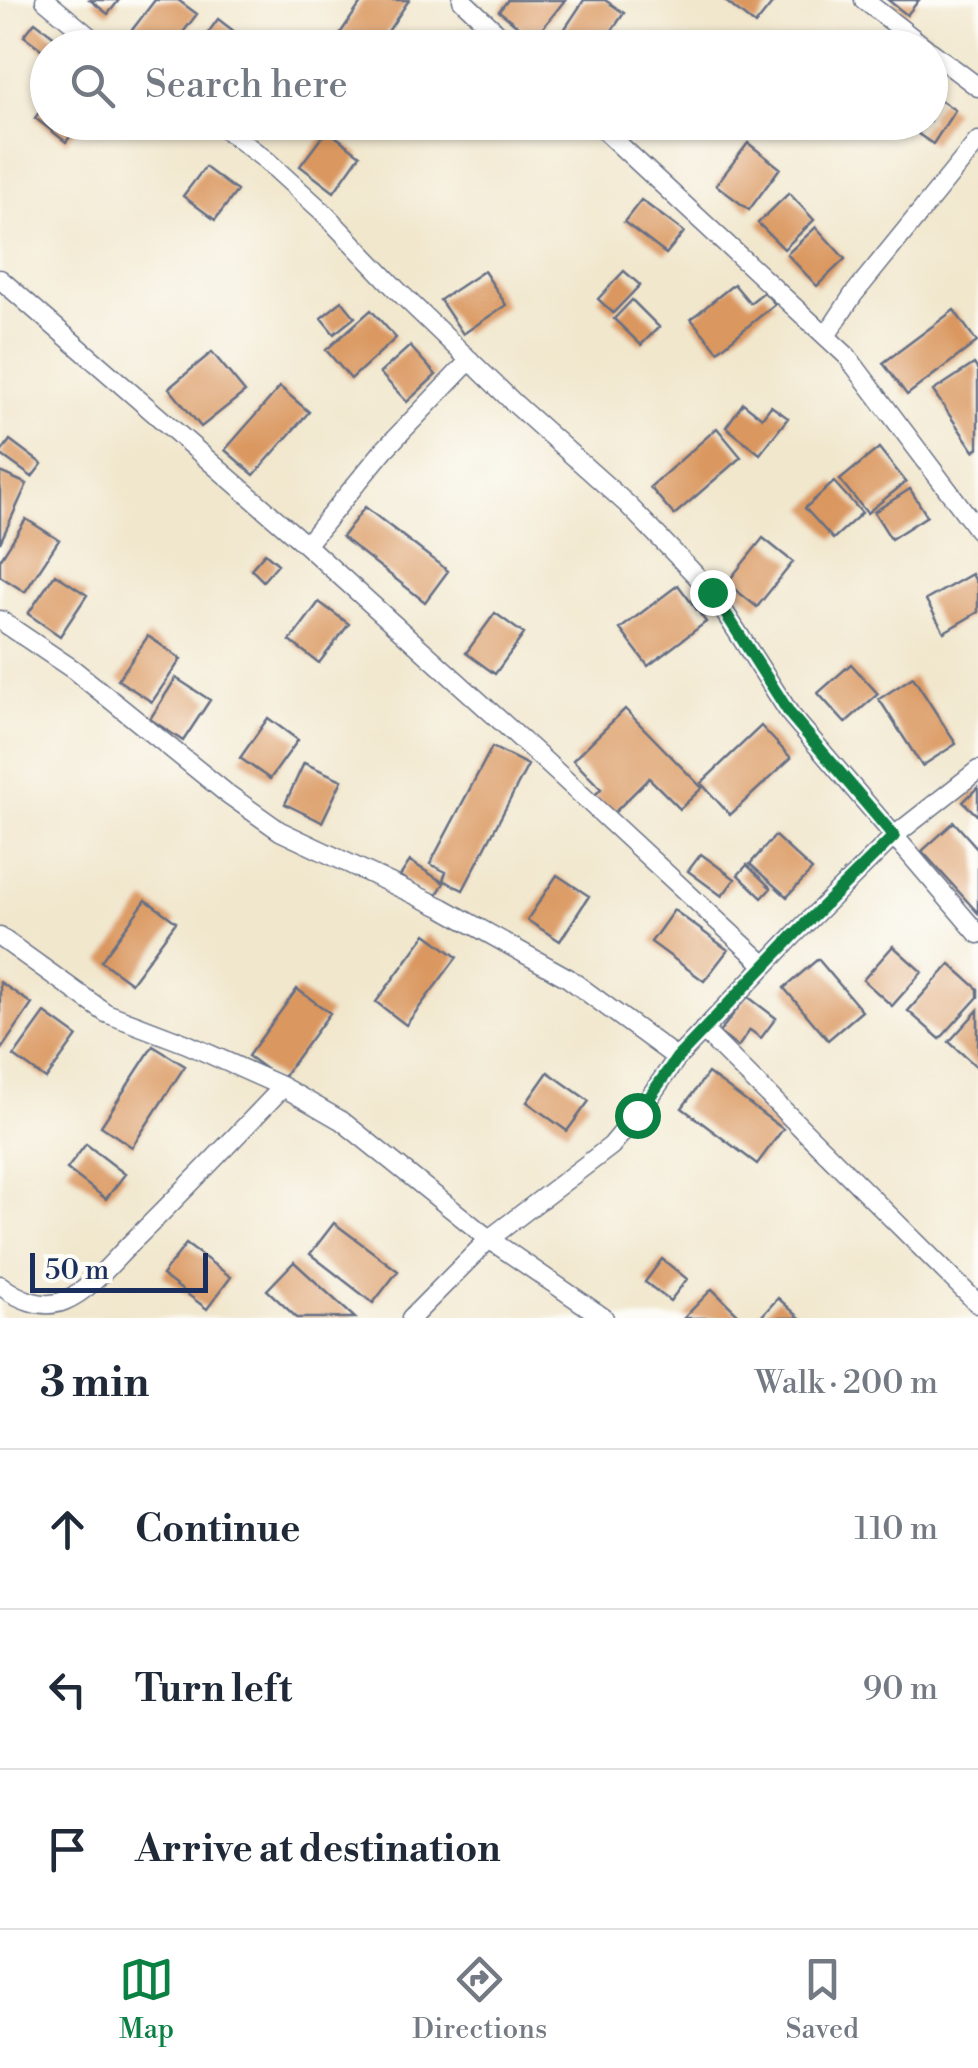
<!DOCTYPE html>
<html lang="en">
<head>
<meta charset="utf-8">
<style>
	:root { --surface:#fff; --page:#f6f6f7; --text:#1f2937; --muted:#747a83; --line:#e0e1e3; --accent:#0b8043 }
	body { margin:0; font-family:"Libre Bodoni",serif; background:var(--page); color:var(--text) }
	.scale { position:absolute; left:30px; bottom:25px; width:178px; box-sizing:border-box; padding-left:10px; border:5px solid #1b2f5e; border-top:0; font-size:28px; line-height:35px; white-space:nowrap; color:#1b2f5e; -webkit-text-stroke:8px #fdfcf7; paint-order:stroke }
	.stop { position:absolute; width:30px; height:30px; margin:-22px; border:8px solid #0b8043; border-radius:50%; background:#fff }
	.stop.end { background:#0b8043; border-color:#fff; box-shadow:0 2px 10px #0008 }
	.list { margin:0; padding:0; list-style:none }
	h2 { display:flex; justify-content:space-between; align-items:center; height:130px; margin:0; padding:0 40px; font-size:42px }
	h2 small { font-size:32px; font-weight:400; color:var(--muted) }
	.list li { display:grid; grid-template-columns:65px 1fr auto; gap:30px; align-items:center; box-sizing:border-box; height:160px; padding:0 40px; border-top:2px solid var(--line) }
	.list b { display:block; font-size:38px; white-space:nowrap }
	.list em { font-size:32px; font-style:normal; color:var(--muted) }
	.icon { flex:none; width:55px; height:55px; fill:none; stroke:currentColor; stroke-width:2; stroke-linecap:round; stroke-linejoin:round }
	.map { position:relative; flex:none; width:978px; height:1318px; overflow:hidden }
	.search { position:absolute; background:var(--surface); box-shadow:0 2px 8px #0004; left:30px; right:30px; top:30px; height:110px; display:flex; align-items:center; gap:25px; box-sizing:border-box; padding:0 35px; border-radius:55px; color:var(--muted); font-size:38px }
	.sheet { height:610px; background:var(--surface) }
	nav { display:flex; justify-content:space-around; align-items:center; box-sizing:border-box; height:140px; border-top:2px solid var(--line); background:var(--surface); font-size:28px; color:var(--muted) }
	nav a { display:grid; justify-items:center; gap:5px }
	nav .on { color:var(--accent) }
	.map>svg:first-child { display:block }
</style>
</head>
<body>
<div class="map">
<svg width="978" height="1318" viewBox="0 0 978 1318">
	<rect width="100%" height="100%" fill="#fdfcf7"/>
	<filter id="ink" filterUnits="userSpaceOnUse"><feTurbulence type="fractalNoise" baseFrequency=".01" numOctaves="2"/><feDisplacementMap in="SourceGraphic" scale="20" xChannelSelector="R" yChannelSelector="G"/><feConvolveMatrix kernelMatrix="1 2 1 2 8 2 1 2 1" color-interpolation-filters="sRGB"/></filter>
	<filter id="wash" filterUnits="userSpaceOnUse"><feTurbulence type="fractalNoise" baseFrequency=".0048" numOctaves="4" result="noise"/><feDisplacementMap in="SourceGraphic" scale="40" xChannelSelector="R" yChannelSelector="G"/><feGaussianBlur stdDeviation="2.25" result="paint"/><feColorMatrix in="noise" values="0 0 0 0 0 0 0 0 0 0 0 0 0 0 0 0 0 1.4 0 .05"/><feComposite in="paint" operator="in"/></filter>
	<g filter="url(#wash)">
		<rect width="100%" height="100%" fill="#f1e7cd"/>
		<g id="blocks">
			<!-- building -->
			<path fill="#da975e" d="M90,0H119L108,14Z
				M155,0H178L197,14L171,48H155L132,30Z
				M363,0H409L377,48H350L337,38Z
				M508,0H565L534,39L499,11Z
				M584,0H605L624,13L600,48H552Z
				M724,0H775L755,25Z
				M888,0H919L907,15Z
				M218,19L248,42L244,48H197Z
				M35,22L56,38L45,52L24,36Z
				M48,100V122H81L66,142L35,118Z
				M940,100L955,110L933,144L918,134L926,122H930V115Z
				M643,122H678L666,139Z
				M327,130L360,155L334,192L300,166Z
				M748,143L780,168L749,210L716,185Z
				M205,167L237,191L215,220L183,196Z
				M789,193L814,220L784,249L758,223Z
				M641,200L684,232L666,254L624,222Z
				M816,227L845,259L817,286L787,254Z
				M484,271L506,305L463,334L440,300Z
				M624,271L640,285L613,313L598,299Z
				M734,284L750,303L764,292L775,304L718,351L691,319Z
				M632,300L659,327L641,345L614,319Z
				M342,301L355,317L334,334L321,318Z
				M371,310L396,338L351,379L326,350Z
				M954,310L977,342L907,395L883,363Z
				M410,346L436,375L407,402L380,373Z
				M212,352L245,392L201,427L169,388Z
				M974,364L978,370V448L974,451L933,391Z
				M280,387L309,412L254,475L225,450Z
				M743,403L762,418L771,406L788,418L760,454L726,427Z
				M717,428L741,457L674,515L650,487Z
				M10,440L42,464L32,477L0,454Z
				M879,448L906,482L867,513L840,480Z
				M0,472L27,484L0,543Z
				M834,482L862,513L833,539L805,508Z
				M910,489L927,516L891,539L874,512Z
				M365,507L448,571L425,602L342,537Z
				M26,519L59,540L25,592L0,576V560Z
				M763,538L793,562L757,607L727,583Z
				M265,553L278,564L263,581L251,569Z
				M55,574L87,595L60,636L28,614Z
				M972,574L978,585V612L944,632L926,600Z
				M678,585L706,622L648,666L620,629Z
				M319,602L349,624L319,663L290,641Z
				M495,613L524,634L495,674L466,653Z
				M148,636L181,659L152,702L118,680Z
				M851,664L878,694L845,723L818,693Z
				M913,677L956,744L922,766L879,699Z
				M176,678L210,700L183,741L150,719Z
				M625,709L702,788L680,809L649,778L612,815L594,796L601,789L573,760Z
				M268,718L298,740L270,779L240,758Z
				M761,726L791,758L730,815L701,783Z
				M492,747L528,765L463,890L443,880L446,872L430,864Z
				M304,763L342,780L322,822L285,804Z
				M978,787V816L963,802Z
				M954,822L978,849V913L922,851Z
				M775,836L812,870L787,897L750,864Z
				M701,854L735,879L722,896L688,871Z
				M410,861L444,883L435,898L400,876Z
				M747,865L771,888L762,898L738,875Z
				M557,875L589,896L560,941L527,920Z
				M146,900L176,922L131,983L101,961Z
				M674,910L728,950L704,981L651,942Z
				M426,934L457,957L406,1025L376,1002Z
				M893,946L922,972L892,1006L863,980Z
				M818,959L862,1011L828,1040L784,988Z
				M950,964L978,989V997L940,1039L908,1011Z
				M0,982L32,1004L0,1051Z
				M297,989L330,1013L281,1080L248,1056Z
				M747,996L776,1018L761,1038L750,1030L738,1047L719,1033Z
				M978,1010V1068L949,1042Z
				M45,1013L77,1036L46,1079L14,1056Z
				M153,1046L185,1066L132,1147L101,1126Z
				M548,1072L589,1101L567,1131L527,1102Z
				M708,1073L783,1129L757,1164L682,1108Z
				M86,1144L125,1174L106,1199L67,1169Z
				M334,1223L398,1271L373,1303L310,1254Z
				M186,1244L231,1277L207,1309L162,1275Z
				M662,1259L687,1279L670,1301L645,1282Z
				M294,1262L355,1318H297L267,1290Z
				M712,1289L742,1318H684Z
				M778,1298L800,1318H760Z"/>
		</g>
	</g>
	<g filter="url(#ink)">
		<use href="#blocks" fill-opacity="0" stroke="#666f85" stroke-width="2.5"/>
		<g fill="none" stroke-linecap="round" stroke-linejoin="round">
			<!-- street casing -->
			<g stroke="#666f85" stroke-width="21">
				<path id="street" d="M45,0L103,48
					M462,0L513,48
					M864,0L926,48
					M930,51L978,87
					M216,122L266,160L322,211L396,289L514,403L628,505L711,591L790,714L978,934
					M595,122L847,356L978,530
					M0,279L306,545L546,762L765,965
					M826,336L853,295L978,141
					M306,545L384,450L470,360
					M0,620L74,670L225,792L280,831L443,908L568,978L677,1058
					M0,937L106,1013L187,1044L283,1087L342,1121L489,1239L604,1318
					M703,1030L978,1304
					M0,1285C17,1298 42,1310 64,1301C91,1290 113,1261 133,1241C184,1191 233,1139 283,1087
					M411,1318L489,1239L611,1146L637,1115L677,1058L794,935L894,836L978,770"/>
			</g>
			<!-- street -->
			<use href="#street" stroke="#fff" stroke-width="18"/>
		</g>
	</g>
	<g fill="none" stroke-linecap="round" stroke-linejoin="round" filter="url(#ink)">
		<!-- route -->
		<path stroke="#0b8043" stroke-width="12" d="M637,1115L677,1058L794,935L894,836L790,714L712,592"/>
	</g>
</svg>
<div class="scale">50 m</div>
<div class="stop" style="left:637px;top:1115px"></div>
<div class="stop end" style="left:712px;top:592px"></div>
<div class="search"><svg class="icon" aria-label="search" viewBox="0 0 24 24"><circle cx="10" cy="10" r="6"/><path d="M15 15l6 6"/></svg>Search here</div>
</div>
<section class="sheet">
<h2>3 min<small>Walk · 200 m</small></h2>
<ul class="list">
<li><svg class="icon" aria-label="ahead" viewBox="0 0 24 24"><path d="M12 20V5M6 11l6-6 6 6"/></svg><div><b>Continue</b></div><em>110 m</em></li>
<li><svg class="icon" aria-label="left" viewBox="0 0 24 24"><path d="M17 20v-9H6M10 6l-5 5 5 5"/></svg><div><b>Turn left</b></div><em>90 m</em></li>
<li><svg class="icon" aria-label="arrive" viewBox="0 0 24 24"><path d="M6 21V4h12l-3 4 3 4H6"/></svg><div><b>Arrive at destination</b></div></li>
</ul>
</section>
<nav>
<a class="on"><svg class="icon" aria-label="map" viewBox="0 0 24 24"><path d="M3 6l6-2 6 2 6-2v14l-6 2-6-2-6 2zM9 4v14M15 6v14"/></svg>Map</a>
<a><svg class="icon" aria-label="directions" viewBox="0 0 24 24"><path d="M12 3l9 9-9 9-9-9zM9 14v-3h6M13 9l2 2-2 2"/></svg>Directions</a>
<a><svg class="icon" aria-label="saved" viewBox="0 0 24 24"><path d="M7 4h10v16l-5-4-5 4z"/></svg>Saved</a>
</nav>
</body>
</html>
